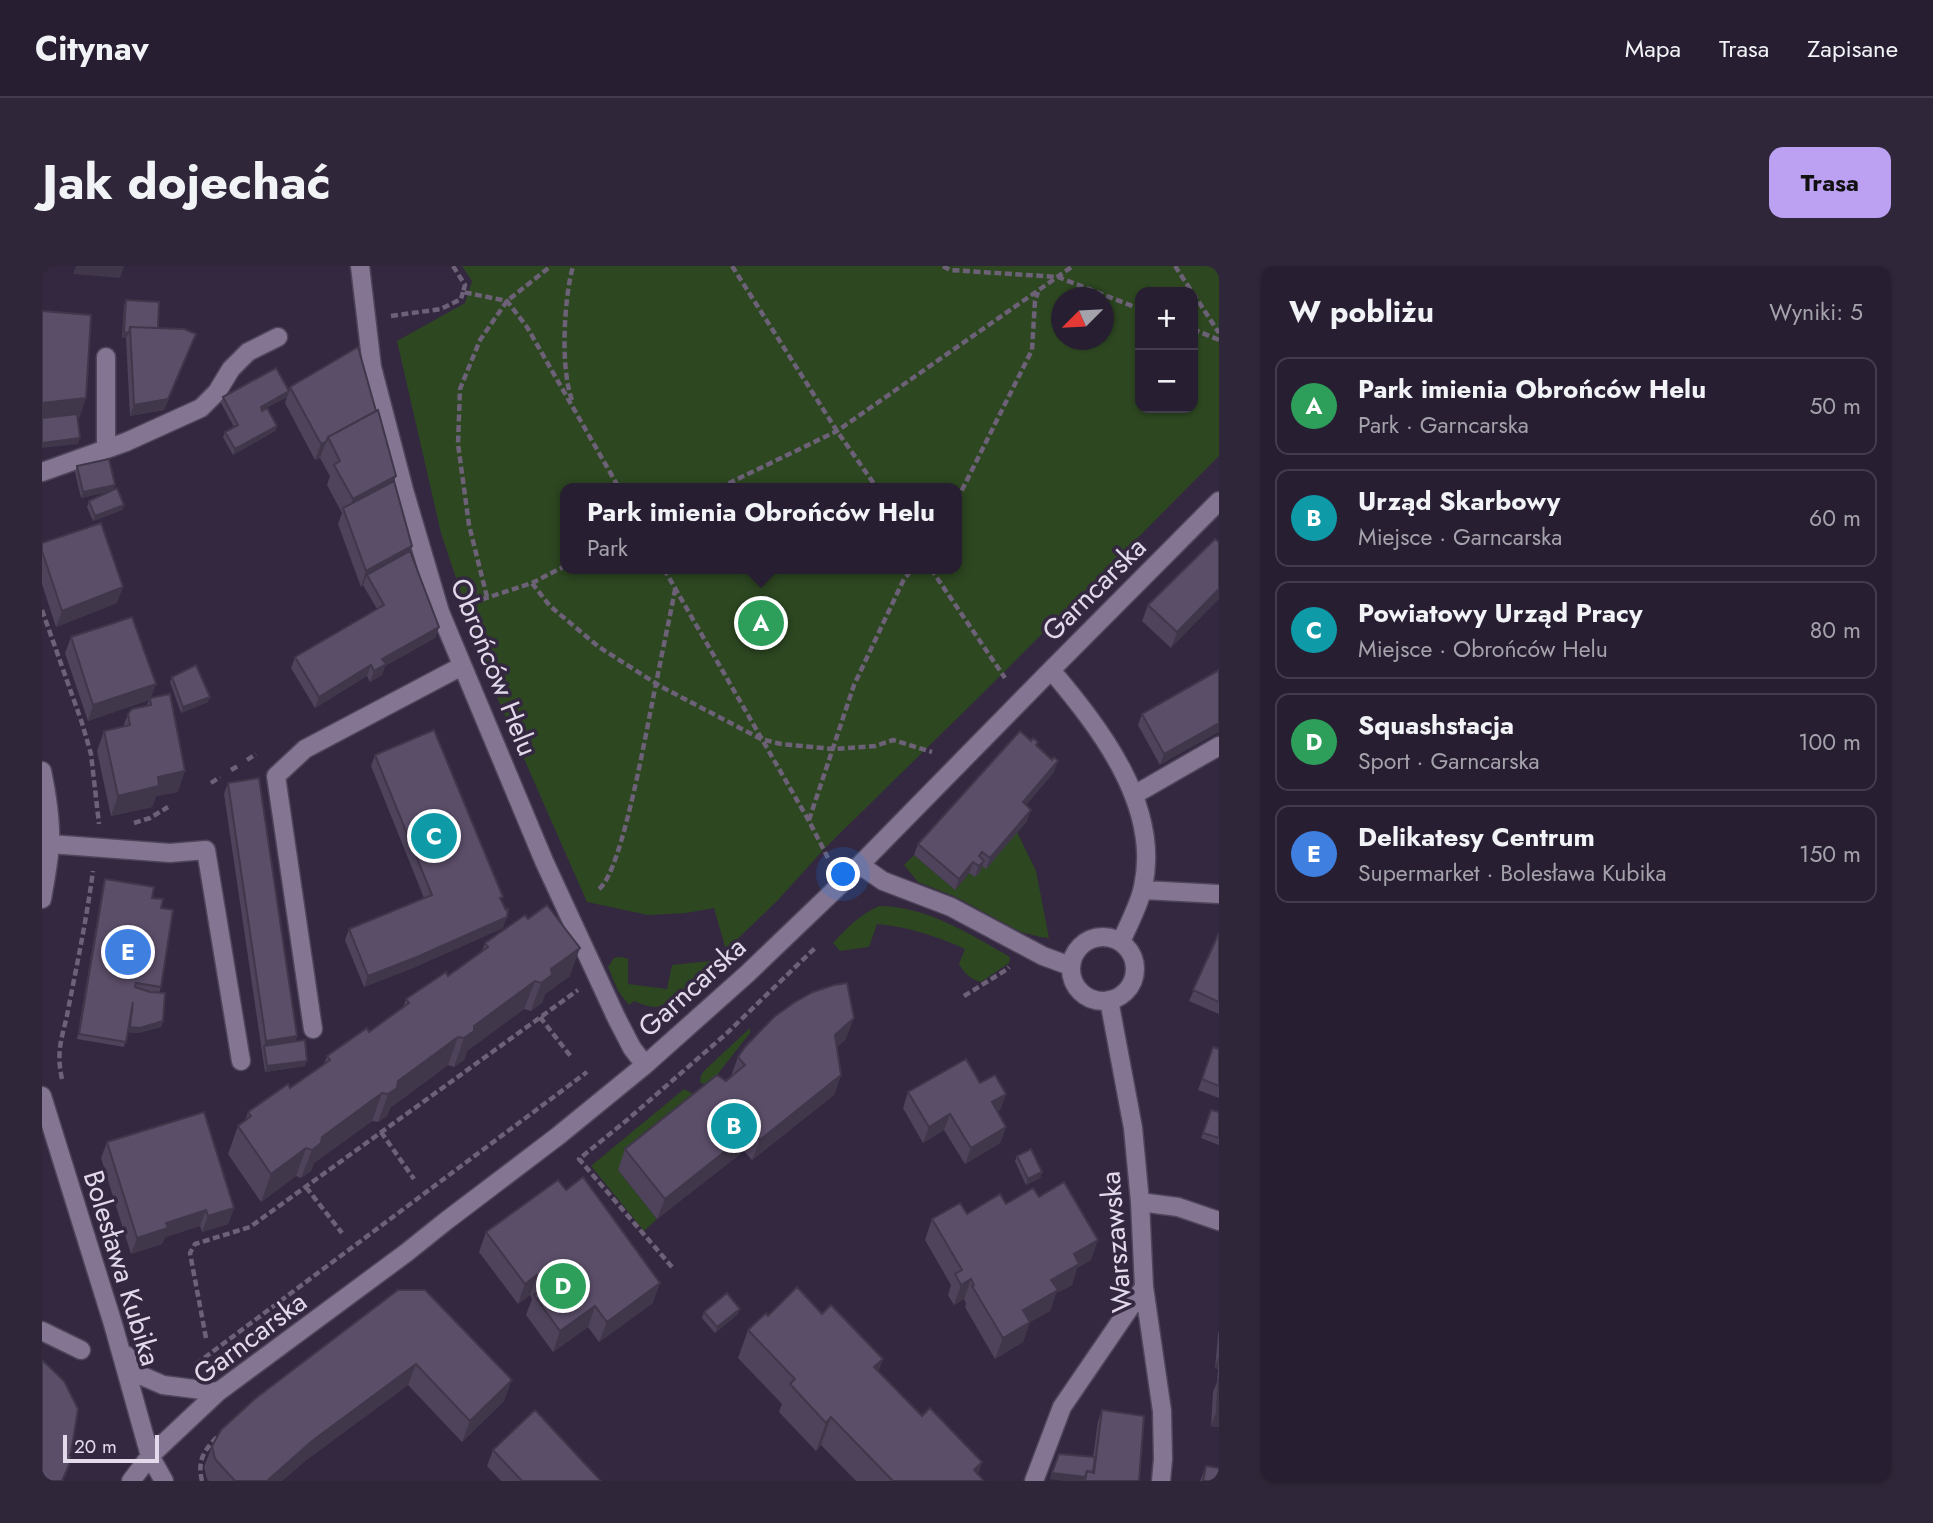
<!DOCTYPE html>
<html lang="pl">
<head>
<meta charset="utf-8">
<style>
	:root { --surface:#271e31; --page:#2f2739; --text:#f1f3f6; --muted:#a4a2ab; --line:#433c4d; --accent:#bca0f2 }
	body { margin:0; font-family:Jost,sans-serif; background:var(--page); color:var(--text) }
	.controls { position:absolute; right:21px; top:21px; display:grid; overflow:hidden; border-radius:14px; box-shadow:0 2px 5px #0004 }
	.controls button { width:63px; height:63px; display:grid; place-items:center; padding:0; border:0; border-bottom:2px solid var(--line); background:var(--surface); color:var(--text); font:35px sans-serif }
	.compass { position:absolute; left:1009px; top:21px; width:63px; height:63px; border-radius:50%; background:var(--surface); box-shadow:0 2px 5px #0004; rotate:246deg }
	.scale { position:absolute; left:21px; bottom:18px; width:96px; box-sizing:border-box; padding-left:7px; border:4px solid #e2daeb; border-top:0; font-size:19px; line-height:24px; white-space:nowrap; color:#e2daeb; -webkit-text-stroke:5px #342841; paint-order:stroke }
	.you { position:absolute; left:802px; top:609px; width:24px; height:24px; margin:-18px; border:5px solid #fff; border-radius:50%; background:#1a73e8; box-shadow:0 0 0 10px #1a73e833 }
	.badge { display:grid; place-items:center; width:46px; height:46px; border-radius:50%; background:var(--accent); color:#fff; font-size:23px; font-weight:700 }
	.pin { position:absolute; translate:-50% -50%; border:4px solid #fff; box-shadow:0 2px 7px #0006 }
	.popup { position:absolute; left:518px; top:217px; width:402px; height:91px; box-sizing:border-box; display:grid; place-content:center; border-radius:14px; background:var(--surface); filter:drop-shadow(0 2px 5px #0005); font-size:23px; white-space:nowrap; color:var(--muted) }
	.popup b { font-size:26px; color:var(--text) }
	.popup::after { content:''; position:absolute; left:50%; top:100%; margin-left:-14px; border:14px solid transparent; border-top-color:var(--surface) }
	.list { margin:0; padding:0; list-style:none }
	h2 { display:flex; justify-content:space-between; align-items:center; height:91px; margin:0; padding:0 28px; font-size:30px }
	h2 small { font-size:23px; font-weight:400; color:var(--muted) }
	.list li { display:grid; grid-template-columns:46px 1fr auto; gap:21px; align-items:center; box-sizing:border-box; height:98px; margin:0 14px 14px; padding:0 14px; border:2px solid var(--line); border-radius:14px }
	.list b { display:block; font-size:26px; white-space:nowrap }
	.list p { margin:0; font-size:23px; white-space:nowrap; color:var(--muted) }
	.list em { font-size:23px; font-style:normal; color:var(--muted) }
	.map { position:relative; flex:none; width:1177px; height:1215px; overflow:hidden; border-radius:14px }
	header { display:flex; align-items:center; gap:42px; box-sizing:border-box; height:98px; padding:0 35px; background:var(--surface); border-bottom:2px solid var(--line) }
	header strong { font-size:33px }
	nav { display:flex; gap:38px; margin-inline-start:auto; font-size:24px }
	.intro { display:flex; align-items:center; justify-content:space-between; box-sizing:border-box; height:168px; padding:0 42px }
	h1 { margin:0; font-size:49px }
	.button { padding:18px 32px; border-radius:14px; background:var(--accent); color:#111; font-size:24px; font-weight:700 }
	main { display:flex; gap:42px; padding:0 42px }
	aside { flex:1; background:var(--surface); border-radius:14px; box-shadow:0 2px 5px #0004 }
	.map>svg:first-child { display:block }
</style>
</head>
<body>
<header>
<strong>Citynav</strong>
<nav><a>Mapa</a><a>Trasa</a><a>Zapisane</a></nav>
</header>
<div class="intro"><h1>Jak dojechać</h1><a class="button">Trasa</a></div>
<main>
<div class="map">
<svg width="1177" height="1215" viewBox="0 0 1177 1215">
	<rect width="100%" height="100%" fill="#342841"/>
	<!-- green -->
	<path fill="#2d4721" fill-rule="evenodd" d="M420,0H1177V190L948,420L783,582L736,634L684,684L672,642L644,647L606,649L545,636L450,420L399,267L355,75L423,37L430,15ZM1151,26V142H1098V26ZM1020,32H1062V74H1020ZM915,222V303H523V222Z
		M975,566L994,605L1007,672L998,671L979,666L914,631L876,616L862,599L872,589L913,624L936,597L943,602Z
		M837,640C884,640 928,668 968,691L967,697L939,716C928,713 923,708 917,698L923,683C894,670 867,661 835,658L827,681L798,685L791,677C806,661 816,650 837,640Z
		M580,691L586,693V718L625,723L630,699L668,695L669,699C656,710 630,739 614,741C607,741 599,738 592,735L587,739L576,725L566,701L572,692Z
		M708,762V767L678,805L670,819L658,817L659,809L664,803Z
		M642,823L662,834L576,904L615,953L602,965L549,900Z"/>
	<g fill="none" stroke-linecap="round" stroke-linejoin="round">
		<!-- minor casing -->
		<g stroke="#4f455a" stroke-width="21">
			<path id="minor" d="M318,0L330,101L362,224L398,346L502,595L574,751L590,782L603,799
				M64,183V91
				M0,206L84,176L159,142L175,126L189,103L206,86L236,71
				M1009,404C1058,462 1119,540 1101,621C1097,640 1086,659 1079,676
				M0,505C5,529 9,552 8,577C7,596 3,615 0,633
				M1092,529L1177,480
				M8,578L128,587L164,584L199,795
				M818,599L841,615L909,641L1001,690L1028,700
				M1101,624L1177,628
				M1029 703a32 32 0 1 1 64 0a32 32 0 1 1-64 0Z
				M1067,734L1091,862L1098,936L1102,1021L1120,1145L1121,1193L1119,1215
				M271,763L234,510L263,483L420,400
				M0,830L71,1058L108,1190L122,1215
				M1098,936L1136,941L1177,955
				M0,1065L39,1084
				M84,1089L98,1109L121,1119L176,1126
				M89,1215L108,1190L176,1126L364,987L404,955L516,870L603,799L705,708L801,616L1009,404L1177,235
				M992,1215L1020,1141L1102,1021"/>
		</g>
		<!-- path -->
		<path stroke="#6c6177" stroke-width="4.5" stroke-dasharray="7 3.5" stroke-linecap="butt" d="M411,0L423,19L421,26L465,35L485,61L577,222
			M690,0L795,165L835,222
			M901,0L908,4L1016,11L1098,43
			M1133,0L1150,26
			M1151,27L1177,67
			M349,50L399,43L419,33L421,26
			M1151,63L1177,74
			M530,134C518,102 522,33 531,0
			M677,222L795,165L1031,0
			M915,234L990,84L993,35L996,26
			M622,303L767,555L786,592
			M889,303L963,412
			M490,317L508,340L557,381L618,420L719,473L739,478L791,483L833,480L851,474L890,486
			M445,331L427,259L416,178L418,123L438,74L465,35L509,0
			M420,340L490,317L523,300
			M0,344L40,457L49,488L57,558
			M205,494L214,488
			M189,504L196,500
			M169,517L178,511
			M767,554L812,419L861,315L870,303
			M92,557L108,552L126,541
			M557,623C581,605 606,454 614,418C620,387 627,355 633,324
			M922,730L964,704L967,701
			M498,751L530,792
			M20,813C13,781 22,769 27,739C36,694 45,650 51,605
			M339,866L372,913
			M264,921L300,967
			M630,1001L537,893L585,854L684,768L774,681
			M164,1072L148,987L153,978L208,961L536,724
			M154,1098L545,806
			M160,1215C155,1194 162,1184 177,1169"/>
		<!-- minor -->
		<use href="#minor" stroke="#847693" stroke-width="18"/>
	</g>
	<!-- wall -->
	<path fill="#4e435a" d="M84,34L116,62L154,68L122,144L88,150L84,72H80L82,40Z
		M248,121L334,145L354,210L352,215L368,285L397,361L393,372L343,400L340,409L328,416L325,410L273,442L249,402L253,391L335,343L321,319L319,321L296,258L300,247L285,219L288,210L278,192L273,194L243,137Z
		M181,131H245L220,144L235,160L233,165L191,189L181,171L183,166L192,161L179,137Z
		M35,200L72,223L82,239L80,244L51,255L45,241L47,235L68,225L39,232L33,206Z
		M1177,276L1129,382L1100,355L1106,339Z
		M0,277L75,337L14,361L0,318Z
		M29,371L109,432L136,526L114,530L110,541L69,550L55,485L62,465L81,461L86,448L105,439L107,434L46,455L23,387Z
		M1177,404L1118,499L1096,459L1100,448Z
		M130,411L166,436L139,447L128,416Z
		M989,475L996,476L995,479L1012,506L984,539L985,555L944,603L940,600L938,606L933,611L927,607L913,624L872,589L876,578Z
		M333,489L459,635L461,662L371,702L322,721L303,674L307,663L382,632L329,500Z
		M186,517L255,770L253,776L263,800L223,806L182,528Z
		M63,613L110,632L119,642V721L117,727L121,755L119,761L96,767L86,766L87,755L82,781L35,773L61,619Z
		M1177,667V748L1147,735Z
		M443,677L528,710L503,728L500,737L489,745L482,743L425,785L422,794L412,801L406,799L348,842L345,850L336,856L330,855L272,897L269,905L259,912L254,910L219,936L186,888L196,860L203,855L206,846L248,822L282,798L285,790L327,766L361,742L364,733L406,710L440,685Z
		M804,773L795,781L799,809L792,829L710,894L702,885L615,953L576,904L583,883L689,810L696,791Z
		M1171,781L1177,783V832L1156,824Z
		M938,817L964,828L958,844L955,846L964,861L958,877L923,898L902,864L881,877L861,842L866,826Z
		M1169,844L1177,846V879L1159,872Z
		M65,876L192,942L186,958L160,966L158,960L123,971L120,978L89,988L59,892Z
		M975,890L1000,906L998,912L984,919L973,895Z
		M997,931L1049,994L1035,1002L1030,1019L1014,1027L1008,1045L988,1056L981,1076L953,1093L923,1041L924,1038L922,1033L912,1039L906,1029L909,1019L883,974L890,953L925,948Z
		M444,966L611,1037L557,1076L546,1061L511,1086L484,1049L490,1033L488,1029L476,1038L437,986Z
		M383,1024L462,1135L420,1176L366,1119L263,1195L240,1215H167L165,1213L162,1201L170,1180Z
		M662,1046L696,1048L673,1067L660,1052Z
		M726,1050L836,1106L880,1150L940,1196L936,1208L942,1215H814L779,1179L774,1185L737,1146L740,1138L696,1092L706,1064Z
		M1177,1065V1161L1169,1160L1171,1126L1175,1116L1176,1103L1173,1102L1176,1068Z
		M1060,1144L1097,1215H1026L1008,1213L1017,1188L1051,1191L1056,1155Z
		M451,1184L559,1215H459L445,1200Z
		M1164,1200L1177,1215H1158Z"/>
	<!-- shaded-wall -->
	<path fill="#40374a" d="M34,0H82L78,12L31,8Z
		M82,66L87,67L84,72H80Z
		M154,68L122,144L88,150L92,139Z
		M247,125L245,131L217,146L219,141Z
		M44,132L37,153L0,157V137Z
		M235,160L233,165L191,189L193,183Z
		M38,172L36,178L0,182V177Z
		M284,176L278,192L273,194L279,178Z
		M354,210L346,231L305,250L311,233Z
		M73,219L71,225L39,232L41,226Z
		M82,239L80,244L51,255L53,250Z
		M370,280L364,296L325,309L321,319L319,321L324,305Z
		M81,321L75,337L14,361L20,345Z
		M1177,323V333L1129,382L1135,366Z
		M397,361L393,372L343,400L340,409L328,416L332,405L340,393Z
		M329,399L325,410L273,442L277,431Z
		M114,418L108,434L46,455L51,439Z
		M168,431L166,436L139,447L141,441Z
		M1177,457V466L1118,499L1122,488Z
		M1016,495L1012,506L977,547L981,536Z
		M143,505L136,526L114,530L110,541L69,550L76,530L116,511Z
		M989,544L985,555L944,603L948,592Z
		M942,595L938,606L933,611L937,600Z
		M931,596L927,607L913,624L917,613Z
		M465,651L461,662L371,702L322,721L326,710Z
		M538,682L528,710L503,728L500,737L489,745L499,717L509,703Z
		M493,715L482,743L425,785L422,794L412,801L422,772L432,760Z
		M812,752L804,773L786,790L793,769Z
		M121,755L119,761L96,767L86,766L88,761Z
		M255,770L251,781L222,780L220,786L224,775Z
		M416,771L406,799L348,842L345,850L336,856L346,828L356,815Z
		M265,795L263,800L223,806L225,800Z
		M799,809L792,829L710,894L718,874Z
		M340,827L330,855L272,897L269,905L259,912L270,884L280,871Z
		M964,828L958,844L944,852L950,836Z
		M908,848L902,864L881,877L887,861Z
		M964,861L958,877L923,898L929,882Z
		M710,864L702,885L615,953L623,933Z
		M264,882L254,910L219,936L229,908Z
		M1000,906L998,912L984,919L986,913Z
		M192,942L186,958L160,966L166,950Z
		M164,944L158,960L123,971L120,978L89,988L95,972L124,957Z
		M1056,974L1049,994L1035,1002L1030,1019L1014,1027L1008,1045L988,1056L981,1076L953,1093L961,1072L981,1044L1032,988Z
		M495,1009L488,1029L476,1038L483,1018Z
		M929,1013L922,1033L912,1039L919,1019Z
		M618,1017L611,1037L557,1076L565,1056Z
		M553,1040L546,1061L511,1086L518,1065Z
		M698,1043L696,1048L673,1067L675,1061Z
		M1177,1091L1176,1103L1173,1102Z
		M841,1093L831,1121L832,1101Z
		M374,1098L366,1119L263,1195L240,1215H225L270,1175Z
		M470,1114L462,1135L420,1176L428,1155Z
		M1175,1144H1177V1161L1169,1160Z
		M789,1151L779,1179L774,1185L784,1157Z
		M940,1196L934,1215L932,1204Z
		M1010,1207L1043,1211L1041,1215H1026L1008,1213Z"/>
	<!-- building -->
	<path fill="#5b4e69" stroke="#40374a" stroke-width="2" d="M84,34L117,36L116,62L88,61L87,67L82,66Z
		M0,45L49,49L44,132L0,137Z
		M88,61L142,63L154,68L126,133L92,139Z
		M316,81L334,145L286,171L284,176L279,178L248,121Z
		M234,102L247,125L219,141L220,145L225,142L235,160L193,183L183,166L196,159L181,131Z
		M336,144L354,210L311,233L292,199L298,195L286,171Z
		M35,148L38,172L0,177V152Z
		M67,193L73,219L41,226L35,200Z
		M352,215L370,280L324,305L301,242Z
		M75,222L82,239L53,250L47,235Z
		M59,257L81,321L20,345L0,285V277Z
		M1173,273L1177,276V323L1135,366L1106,339Z
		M368,285L397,361L340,393L344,398L332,405L329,399L277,431L253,391L342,339L325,309Z
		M90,351L114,418L51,439L29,371Z
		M154,399L168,431L141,441L130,411Z
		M1177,404V457L1122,488L1100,448Z
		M128,428L143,505L116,511L117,520L76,530L62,465L88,459L86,448L90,443L109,439L108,432Z
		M392,464L461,631L458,632L464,644L466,643L465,651L375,691L326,710L307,663L390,629L333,489Z
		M978,465L989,475L991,472L996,476L994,479L1010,494L1012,491L1016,495L981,536L989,544L948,592L940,586L937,590L942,595L937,600L931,596L917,613L876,578Z
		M217,512L255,770L224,775L186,517Z
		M63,613L112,621L110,632L121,633L119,642L131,644L119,721L94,717L93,721L108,726L123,727L121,755L98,762L88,761L91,736L84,776L37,768Z
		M505,639L538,682L509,703L510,709L499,717L493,715L432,760V765L422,772L416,771L356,815L355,822L346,828L340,827L280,871L279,877L270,884L264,882L229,908L196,860L209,850L206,846L246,818L248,822L288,794L285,790L325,762L327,766L367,737L364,733L404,706L406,710L446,681L443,677L483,649L486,653Z
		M1177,667V736L1151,724Z
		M805,717L812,752L793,769L799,809L718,874L710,864L623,933L583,883L675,809L684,815L703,799L696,791L703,781L732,751L753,736L771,726L792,719Z
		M263,774L265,795L225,800L222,780Z
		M1171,781L1177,783V820L1160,813Z
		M924,793L938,817L953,809L964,828L950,836L964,861L929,882L908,848L887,861L866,826Z
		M1169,844L1177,846V872L1161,867Z
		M162,846L192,942L166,950L164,944L124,957L126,962L95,972L65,876Z
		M989,883L1000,906L986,913L975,890Z
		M541,911L618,1017L565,1056L553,1040L518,1065L492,1029L504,1020L495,1009L483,1018L444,966L516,914L524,924Z
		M1022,916L1056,974L1032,988L1037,998L1009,1014L1016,1024L981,1044L988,1056L961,1072L930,1020L932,1019L929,1013L919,1019L913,1008L920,1004L890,953L918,937L925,948L958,928L964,938L991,922L997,931Z
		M755,1021L780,1048L789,1039L841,1093L832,1101L880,1150L888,1142L940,1196L932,1204L942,1215H851L789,1151L784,1157L748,1118L753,1113L706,1064L724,1047L726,1050Z
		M356,1024H383L470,1114L428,1155L374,1098L270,1175L225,1215H193L173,1193L170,1180L179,1164L214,1132Z
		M685,1027L698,1043L675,1061L662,1046Z
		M0,1094L22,1115L36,1143L27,1199L20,1215H0Z
		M1177,1113V1144H1175Z
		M493,1144L559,1215H480L451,1184Z
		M1060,1144L1102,1150L1097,1215H1043L1045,1205L1052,1207Z
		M1017,1188L1053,1191L1051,1206L1045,1205L1043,1211L1010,1207Z
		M1164,1200L1177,1202V1215H1161Z"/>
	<g text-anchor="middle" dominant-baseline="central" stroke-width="7" stroke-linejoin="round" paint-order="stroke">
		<!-- street labels -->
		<g font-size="28" fill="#e2daeb" stroke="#342841">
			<text transform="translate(1052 323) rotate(-45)">Garncarska</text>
			<text transform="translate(452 401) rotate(68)">Obrońców Helu</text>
			<text transform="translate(650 721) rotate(-42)">Garncarska</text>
			<text transform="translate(1074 976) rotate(-95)">Warszawska</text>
			<text transform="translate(80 1002) rotate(73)">Bolesława Kubika</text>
			<text transform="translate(208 1072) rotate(-37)">Garncarska</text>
		</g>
	</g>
</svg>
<div class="controls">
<button>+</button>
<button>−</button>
</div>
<svg class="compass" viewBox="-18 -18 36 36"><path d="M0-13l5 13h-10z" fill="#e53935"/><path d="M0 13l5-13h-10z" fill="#a4a2ab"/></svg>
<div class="scale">20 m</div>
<div class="you"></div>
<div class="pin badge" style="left:719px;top:357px;background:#2e9e5b">A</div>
<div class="popup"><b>Park imienia Obrońców Helu</b>Park</div>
<div class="pin badge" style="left:692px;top:860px;background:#0f9aa8">B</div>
<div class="pin badge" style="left:392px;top:570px;background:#0f9aa8">C</div>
<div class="pin badge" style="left:521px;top:1020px;background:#2e9e5b">D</div>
<div class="pin badge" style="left:86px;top:686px;background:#3f7fe0">E</div>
</div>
<aside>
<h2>W pobliżu<small>Wyniki: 5</small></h2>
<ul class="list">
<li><span class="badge" style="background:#2e9e5b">A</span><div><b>Park imienia Obrońców Helu</b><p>Park · Garncarska</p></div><em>50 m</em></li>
<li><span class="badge" style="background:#0f9aa8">B</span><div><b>Urząd Skarbowy</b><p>Miejsce · Garncarska</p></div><em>60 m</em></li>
<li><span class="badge" style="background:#0f9aa8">C</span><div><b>Powiatowy Urząd Pracy</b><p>Miejsce · Obrońców Helu</p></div><em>80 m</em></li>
<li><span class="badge" style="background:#2e9e5b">D</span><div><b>Squashstacja</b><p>Sport · Garncarska</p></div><em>100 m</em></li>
<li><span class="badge" style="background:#3f7fe0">E</span><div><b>Delikatesy Centrum</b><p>Supermarket · Bolesława Kubika</p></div><em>150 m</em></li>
</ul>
</aside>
</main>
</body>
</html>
